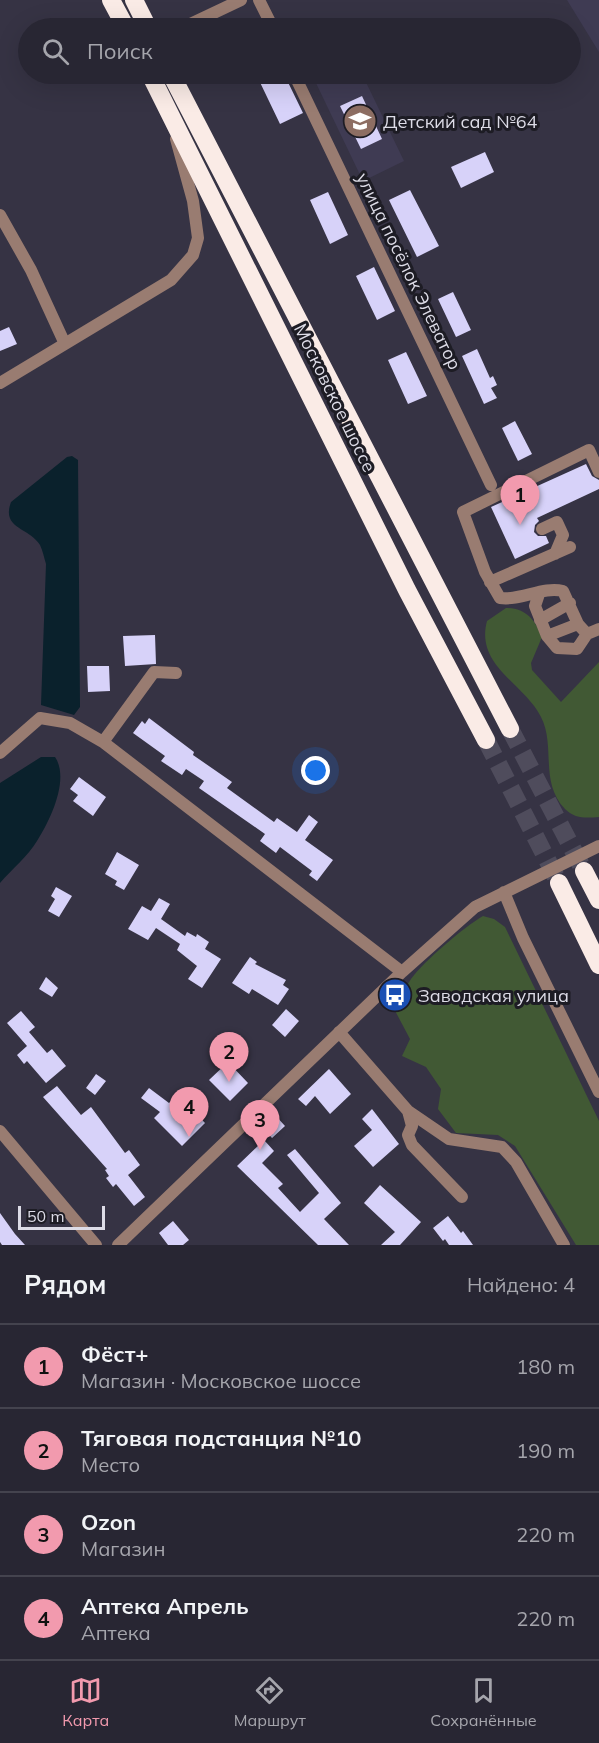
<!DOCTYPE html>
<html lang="ru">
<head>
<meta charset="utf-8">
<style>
	:root { --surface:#282633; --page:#34323f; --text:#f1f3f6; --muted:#a5a5ac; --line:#44434e; --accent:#f29aae }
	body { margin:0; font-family:Mulish,sans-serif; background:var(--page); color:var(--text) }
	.scale { position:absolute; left:18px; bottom:15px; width:87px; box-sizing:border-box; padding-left:6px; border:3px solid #dddce7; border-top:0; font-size:16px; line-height:21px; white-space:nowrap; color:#dddce7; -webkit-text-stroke:4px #1d1c24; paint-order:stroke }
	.you { position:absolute; left:316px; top:771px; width:21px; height:21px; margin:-15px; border:4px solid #fff; border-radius:50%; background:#1a73e8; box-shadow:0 0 0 9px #1a73e833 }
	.badge { display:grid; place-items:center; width:39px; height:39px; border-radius:50%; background:var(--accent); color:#111; font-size:20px; font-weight:700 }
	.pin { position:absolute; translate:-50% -50px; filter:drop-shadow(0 2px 3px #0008) }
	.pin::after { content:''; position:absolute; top:32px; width:21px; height:18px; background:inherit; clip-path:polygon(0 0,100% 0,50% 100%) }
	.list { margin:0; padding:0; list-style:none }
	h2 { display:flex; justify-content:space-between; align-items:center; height:78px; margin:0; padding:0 24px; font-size:26px }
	h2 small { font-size:20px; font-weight:400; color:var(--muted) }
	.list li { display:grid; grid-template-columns:39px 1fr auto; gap:18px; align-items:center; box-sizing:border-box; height:84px; padding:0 24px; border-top:2px solid var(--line) }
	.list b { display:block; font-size:22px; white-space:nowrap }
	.list p { margin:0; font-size:20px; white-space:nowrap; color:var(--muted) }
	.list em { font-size:20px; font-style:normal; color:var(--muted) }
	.icon { flex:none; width:33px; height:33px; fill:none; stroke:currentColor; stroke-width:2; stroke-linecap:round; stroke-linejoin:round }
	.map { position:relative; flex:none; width:599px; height:1245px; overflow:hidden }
	.search { position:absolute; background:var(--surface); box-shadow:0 6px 24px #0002; left:18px; right:18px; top:18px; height:66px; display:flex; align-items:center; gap:15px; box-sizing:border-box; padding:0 21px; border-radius:33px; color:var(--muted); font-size:22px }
	.sheet { height:414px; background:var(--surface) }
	nav { display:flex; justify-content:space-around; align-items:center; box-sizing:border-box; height:84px; border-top:2px solid var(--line); background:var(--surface); font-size:16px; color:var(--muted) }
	nav a { display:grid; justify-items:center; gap:3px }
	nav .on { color:var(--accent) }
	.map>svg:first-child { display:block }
</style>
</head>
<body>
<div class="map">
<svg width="599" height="1245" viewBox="0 0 599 1245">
	<rect width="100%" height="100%" fill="#363344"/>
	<!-- built -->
	<path fill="#3f3b53" d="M567,0H599V52Z
		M331,74H362L404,161L363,181L315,81Z"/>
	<!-- green -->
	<path fill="#415934" d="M506,608C526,608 535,620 542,637L531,663L532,670L561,702L599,662V817C586,818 575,819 565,809C539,782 556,746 541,717C524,683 475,666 487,621Z
		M483,916L494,919L505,927L599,1121V1245H576L515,1146L498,1135L456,1133L438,1109L441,1089L426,1067L402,1056L410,1039L392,1005C402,997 404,989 411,979C424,961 464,927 483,916Z"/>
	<!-- water -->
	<path fill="#0a212c" d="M72,456L78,460L80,707L74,715L41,705L46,564C44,558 43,551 40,545C29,527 1,529 11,502L67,457Z
		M41,757H55C70,779 50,821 37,841C28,856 12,869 0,883V783Z"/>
	<!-- building -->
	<path fill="#d7d2f9" d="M256,74H284L303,113L280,124Z
		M362,96L382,139L361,149L340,106Z
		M485,152L494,172L461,188L451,167Z
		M410,190L439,246L417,257L389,200Z
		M328,192L348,235L330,244L310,200Z
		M374,267L395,311L377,320L356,276Z
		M453,292L471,330L456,337L438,299Z
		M9,327L17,344L0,351V331Z
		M477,349L490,378L493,376L497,385L491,388L497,398L484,404L462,356Z
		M406,352L427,396L408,404L388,360Z
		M515,421L532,454L518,461L502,428Z
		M586,464L592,476L599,480V489L537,518L539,521L535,525L534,532L538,536H546L549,543L515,559L491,507Z
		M155,635L156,664L125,666L123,636Z
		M87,666H109L110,691L88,692Z
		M149,718L194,752L193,755L232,782L227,788L274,822L277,818L297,832L309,815L318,822L305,840L333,860L317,881L309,875L312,871L280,847L276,853L260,841L265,834L199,788L204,781L186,769L182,775L161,761L165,756L133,733L142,721L145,724Z
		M79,777L106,797L93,816L73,801L78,795L70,789Z
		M117,852L139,865L124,890L115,885L117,881L105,874Z
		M56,887L72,896L59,917L48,911L55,899L51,896Z
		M159,898L170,904L161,919L185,936L187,932L196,937L197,934L209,942L205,949L221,959L202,988L188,979L197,966L177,950L180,944L156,928L148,940L128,929L142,906L151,911Z
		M250,957L257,962L255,964L286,980L283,985L289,989L278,1005L252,989L249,994L232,983Z
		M46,977L58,988L52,997L39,989Z
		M286,1009L299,1021L285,1037L272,1025Z
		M21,1011L35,1027L29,1032L47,1053L52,1049L66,1066L46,1083L27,1061L24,1064L17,1055L27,1046L7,1023Z
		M228,1062L248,1083L230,1101L209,1080Z
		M329,1069L351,1094L330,1114L315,1096L306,1106L298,1099Z
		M96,1074L106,1081L95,1095L86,1088Z
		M57,1086L81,1115L91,1107L125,1153L129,1150L140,1165L128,1175L145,1197L134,1206L116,1184L113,1187L106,1178L109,1176L105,1170L107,1169L43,1097Z
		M149,1088L169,1103L184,1088L193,1096L186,1103L205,1123L182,1146L154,1118L160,1112L141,1098Z
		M372,1109L399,1144L373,1167L354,1146L372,1130L362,1119Z
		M275,1115L285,1126L272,1138L262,1127Z
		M264,1140L274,1151L262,1163L283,1184L278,1188L300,1212L319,1193L287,1155L295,1149L341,1203L324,1219L349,1245H318L237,1166Z
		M380,1185L421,1222L400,1245H381L395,1232L364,1203Z
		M0,1213L15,1234L25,1245H2L0,1242Z
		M448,1216L461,1233L463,1231L473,1245H449L445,1239L443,1241L433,1228Z
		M173,1221L189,1240L183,1245H168L159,1233Z"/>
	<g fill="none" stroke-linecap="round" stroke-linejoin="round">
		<!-- highway-tunnel -->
		<path stroke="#4f4c5c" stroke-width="18" stroke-dasharray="18 9" stroke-linecap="butt" d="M510,729L584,871
			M486,740L559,883"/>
		<!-- minor -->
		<path stroke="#997c71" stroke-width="12" d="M259,0L273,28
			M182,28L241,0
			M294,74L491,485
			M0,215L31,270L65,344
			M0,383L171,280L193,255L198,238L193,201L176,139
			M542,529L557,522L563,535L555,554
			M490,582L570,547
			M539,594L535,606L547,636L557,648L577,649L587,634L599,629
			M540,620L570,603
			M587,634L578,624L563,591C543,586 521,601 500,598L485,572L463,512L589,450L599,472
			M547,636L578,624
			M103,742L154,672L176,673
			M0,753L40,718L70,723L103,742L402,972
			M504,892L523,938L599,1092
			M339,1032L408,1111L449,1139L502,1147L516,1162L564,1245
			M408,1111L412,1126L408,1135L412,1145L462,1197
			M0,1131L96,1245
			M118,1245L402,972L475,907L599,846"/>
		<!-- highway -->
		<path stroke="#faebe6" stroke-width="18" d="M111,0L126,28
			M134,0L148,28
			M150,74L407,590L486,740
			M171,74L510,729
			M584,871L599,900
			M559,883L599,965"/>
	</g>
	<!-- icons -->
	<defs>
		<g id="school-disc" transform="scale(1.725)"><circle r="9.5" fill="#8d6e63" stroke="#1d1c24"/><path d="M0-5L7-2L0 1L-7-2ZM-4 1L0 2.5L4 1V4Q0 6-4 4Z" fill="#fff"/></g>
		<g id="bus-disc" transform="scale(1.725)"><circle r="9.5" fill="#1a4fb4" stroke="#1d1c24"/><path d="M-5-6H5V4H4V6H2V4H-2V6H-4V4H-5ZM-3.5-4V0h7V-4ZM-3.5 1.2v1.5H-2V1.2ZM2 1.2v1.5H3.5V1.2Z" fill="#fff"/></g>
	</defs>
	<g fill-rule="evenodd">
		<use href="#school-disc" x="360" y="121"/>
		<use href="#bus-disc" x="395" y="995"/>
	</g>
	<g text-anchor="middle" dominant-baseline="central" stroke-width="6" stroke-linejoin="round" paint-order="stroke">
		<!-- poi labels -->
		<g font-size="18" fill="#dddce7" stroke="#1d1c24" text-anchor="start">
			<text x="383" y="121">Детский сад №64</text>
			<text x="418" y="995">Заводская улица</text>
		</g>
		<!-- street labels -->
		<g font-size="18" fill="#dddce7" stroke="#1d1c24">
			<text transform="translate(409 271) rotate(64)">улица посёлок Элеватор</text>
			<text transform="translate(335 398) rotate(64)">Московское шоссе</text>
		</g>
	</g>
</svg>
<div class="scale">50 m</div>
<div class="you"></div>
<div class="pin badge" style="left:520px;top:525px">1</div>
<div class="pin badge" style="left:229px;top:1082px">2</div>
<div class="pin badge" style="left:260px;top:1150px">3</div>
<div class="pin badge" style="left:189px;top:1137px">4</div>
<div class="search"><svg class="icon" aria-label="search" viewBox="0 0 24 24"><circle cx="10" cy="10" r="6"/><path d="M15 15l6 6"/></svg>Поиск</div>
</div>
<section class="sheet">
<h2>Рядом<small>Найдено: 4</small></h2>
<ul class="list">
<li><span class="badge">1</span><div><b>Фёст+</b><p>Магазин · Московское шоссе</p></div><em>180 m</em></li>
<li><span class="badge">2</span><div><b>Тяговая подстанция №10</b><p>Место</p></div><em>190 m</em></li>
<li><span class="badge">3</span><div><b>Ozon</b><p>Магазин</p></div><em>220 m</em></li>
<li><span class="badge">4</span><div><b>Аптека Апрель</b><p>Аптека</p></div><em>220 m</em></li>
</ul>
</section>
<nav>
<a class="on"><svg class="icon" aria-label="map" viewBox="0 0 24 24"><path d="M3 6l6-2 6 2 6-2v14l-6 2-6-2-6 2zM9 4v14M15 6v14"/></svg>Карта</a>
<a><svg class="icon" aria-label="directions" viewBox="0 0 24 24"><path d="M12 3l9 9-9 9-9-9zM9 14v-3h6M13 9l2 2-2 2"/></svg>Маршрут</a>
<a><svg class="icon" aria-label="saved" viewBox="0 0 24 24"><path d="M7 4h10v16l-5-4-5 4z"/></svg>Сохранённые</a>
</nav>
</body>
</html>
